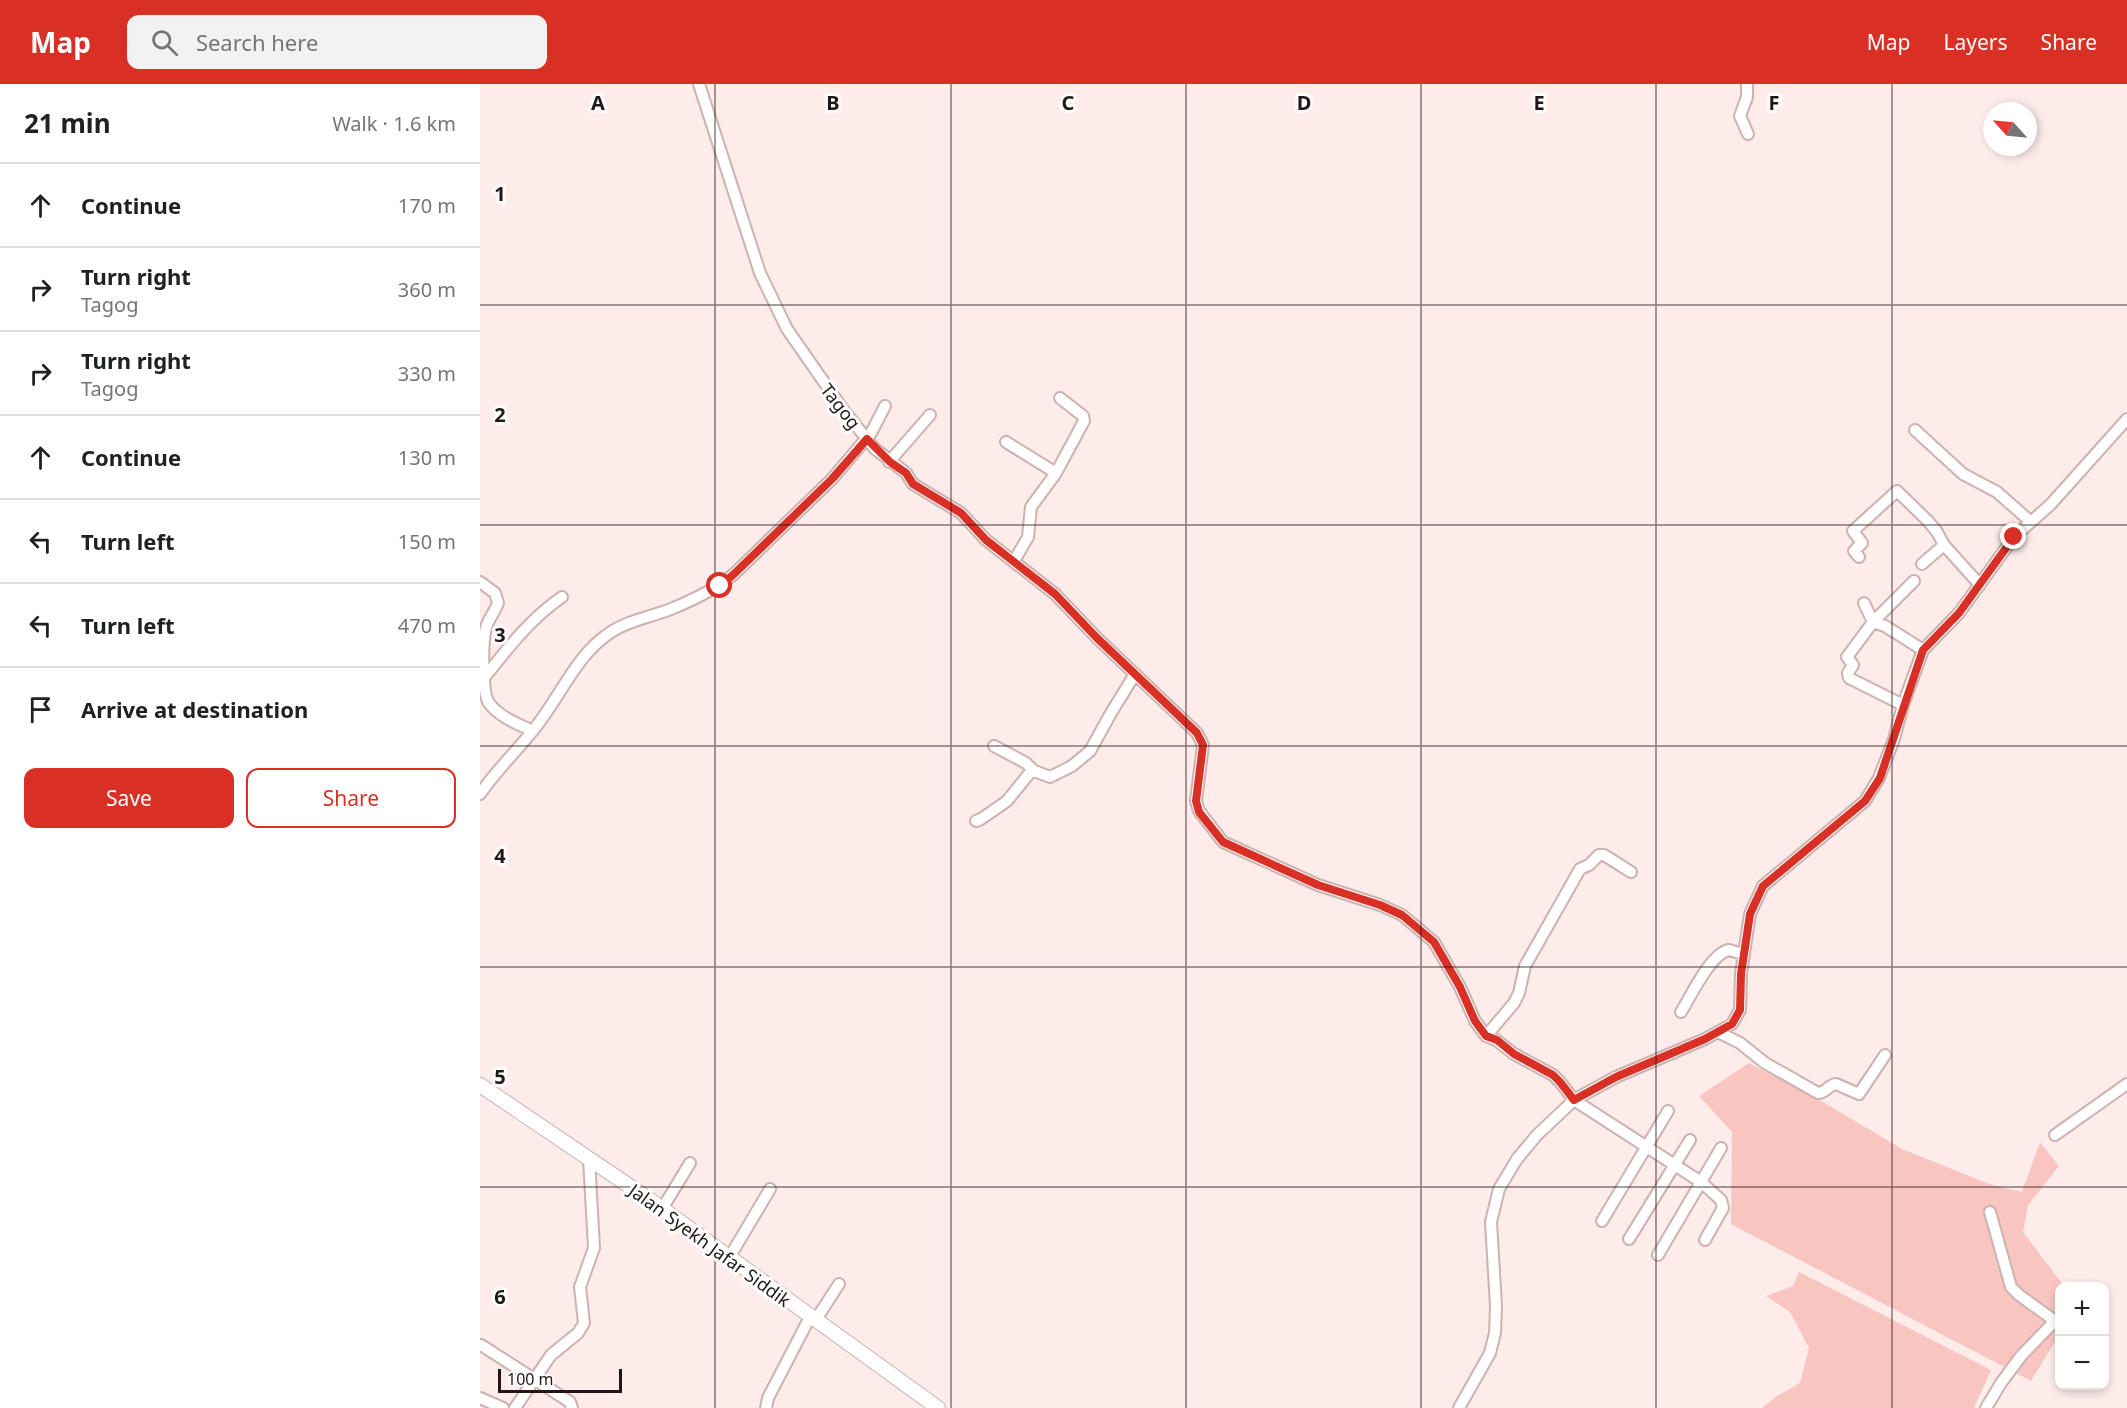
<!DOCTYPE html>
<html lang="en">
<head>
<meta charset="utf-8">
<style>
	:root { --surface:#fff; --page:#f2f2f2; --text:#202124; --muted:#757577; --line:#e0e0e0; --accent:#d93025 }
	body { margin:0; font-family:"Noto Sans",sans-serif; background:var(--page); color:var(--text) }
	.controls { position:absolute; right:18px; bottom:18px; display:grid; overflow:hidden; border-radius:12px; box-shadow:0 3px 9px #0003 }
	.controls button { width:54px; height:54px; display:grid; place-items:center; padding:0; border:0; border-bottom:2px solid var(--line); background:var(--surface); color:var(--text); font:30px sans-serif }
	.compass { position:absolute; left:1503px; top:18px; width:54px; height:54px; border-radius:50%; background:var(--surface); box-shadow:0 3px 9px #0003; rotate:297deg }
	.scale { position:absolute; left:18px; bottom:15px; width:124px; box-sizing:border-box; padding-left:6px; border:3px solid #211717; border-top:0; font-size:16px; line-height:21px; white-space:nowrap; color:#211717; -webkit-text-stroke:4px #fdfdfd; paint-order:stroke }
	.stop { position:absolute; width:18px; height:18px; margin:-14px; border:4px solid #d93025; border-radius:50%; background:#fff }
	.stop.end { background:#d93025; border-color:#fff; box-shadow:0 2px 6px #0008 }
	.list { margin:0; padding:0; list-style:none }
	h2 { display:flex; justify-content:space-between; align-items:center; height:78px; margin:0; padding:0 24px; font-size:26px }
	h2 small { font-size:20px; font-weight:400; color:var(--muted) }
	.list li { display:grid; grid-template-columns:39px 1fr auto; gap:18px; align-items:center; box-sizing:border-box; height:84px; padding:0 24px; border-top:2px solid var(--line) }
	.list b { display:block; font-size:22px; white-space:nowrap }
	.list p { margin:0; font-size:20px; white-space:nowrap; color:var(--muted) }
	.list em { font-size:20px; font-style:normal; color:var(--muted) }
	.actions { display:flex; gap:12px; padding:18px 24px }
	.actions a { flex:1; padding:14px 0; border:2px solid var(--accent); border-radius:12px; text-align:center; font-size:21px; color:var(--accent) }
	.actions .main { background:var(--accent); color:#fff }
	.icon { flex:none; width:33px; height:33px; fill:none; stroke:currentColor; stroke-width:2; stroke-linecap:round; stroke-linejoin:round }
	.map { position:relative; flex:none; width:1647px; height:1324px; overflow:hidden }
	header { display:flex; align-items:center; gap:36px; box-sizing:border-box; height:84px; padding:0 30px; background:var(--accent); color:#fff }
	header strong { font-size:28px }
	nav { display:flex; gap:33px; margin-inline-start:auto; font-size:21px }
	.search { width:420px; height:54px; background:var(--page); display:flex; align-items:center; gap:15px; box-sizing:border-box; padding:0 21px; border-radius:12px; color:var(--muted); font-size:22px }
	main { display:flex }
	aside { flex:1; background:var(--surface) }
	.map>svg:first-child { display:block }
</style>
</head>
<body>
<header>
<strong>Map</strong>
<div class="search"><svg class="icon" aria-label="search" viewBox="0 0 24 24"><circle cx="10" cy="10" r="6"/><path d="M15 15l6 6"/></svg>Search here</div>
<nav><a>Map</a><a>Layers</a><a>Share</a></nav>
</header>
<main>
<aside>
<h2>21 min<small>Walk · 1.6 km</small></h2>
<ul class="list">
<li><svg class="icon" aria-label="ahead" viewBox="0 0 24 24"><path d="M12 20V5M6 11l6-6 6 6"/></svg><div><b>Continue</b></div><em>170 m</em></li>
<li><svg class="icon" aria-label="right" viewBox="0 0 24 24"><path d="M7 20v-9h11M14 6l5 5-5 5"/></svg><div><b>Turn right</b><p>Tagog</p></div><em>360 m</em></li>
<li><svg class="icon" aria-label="right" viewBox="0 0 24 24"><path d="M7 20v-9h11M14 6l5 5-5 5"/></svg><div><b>Turn right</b><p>Tagog</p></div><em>330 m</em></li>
<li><svg class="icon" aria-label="ahead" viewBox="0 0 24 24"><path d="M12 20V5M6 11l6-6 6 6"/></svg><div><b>Continue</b></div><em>130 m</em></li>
<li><svg class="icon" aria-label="left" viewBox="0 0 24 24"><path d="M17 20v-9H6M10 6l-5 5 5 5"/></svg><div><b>Turn left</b></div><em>150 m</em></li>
<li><svg class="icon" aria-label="left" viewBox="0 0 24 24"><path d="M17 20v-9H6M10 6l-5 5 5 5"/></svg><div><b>Turn left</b></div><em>470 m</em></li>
<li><svg class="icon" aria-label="arrive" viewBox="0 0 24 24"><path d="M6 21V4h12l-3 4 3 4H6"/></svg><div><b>Arrive at destination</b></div></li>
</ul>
<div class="actions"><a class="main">Save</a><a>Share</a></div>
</aside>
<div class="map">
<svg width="1647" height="1324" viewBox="0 0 1647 1324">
	<rect width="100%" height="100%" fill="#fdecea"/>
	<!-- green -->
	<path fill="#f9c5c0" d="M1269,979L1343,1018L1422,1065L1509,1100L1542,1108L1560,1058L1579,1082L1548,1121L1543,1148L1584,1202H1580L1579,1251L1551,1297L1251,1140L1252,1048L1219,1012Z
		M1319,1188L1511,1286L1494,1324H1282L1297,1312L1320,1299L1329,1264L1310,1228L1286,1212L1313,1202Z"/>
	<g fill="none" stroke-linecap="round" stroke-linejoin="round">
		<!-- minor casing -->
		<g stroke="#cdb2b0" stroke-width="14">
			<path id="minor" d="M219,0L280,189L307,245L362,324L394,364L426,389L433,400L481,429L506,456L575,510L617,554L717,649L723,661L716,717L719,727L743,758L838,801L900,821L922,831L954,858L980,903L995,937L1006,952L1016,956L1034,970L1073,991L1080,998L1094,1016L1057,1051L1037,1075L1019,1105L1011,1138L1016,1222L1015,1249L1010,1269L979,1324
				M1267,0V13L1260,32L1268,50
				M1435,346L1483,390L1517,408L1551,438
				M526,358L576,389
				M409,378L450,331
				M1379,473L1374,467L1382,459L1373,447L1417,407L1448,437L1457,448L1464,461L1500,501
				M534,477L548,453L551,423L576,389L604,337L603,332L580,314
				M1442,480L1464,461
				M0,498L15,509L18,519C15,528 8,535 6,544C2,557 2,610 9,619C19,633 38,640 53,647
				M1384,519L1393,538L1405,542L1443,566
				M4,594C28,564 50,535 82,513
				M1423,621L1369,594L1368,589L1373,581L1367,573L1393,538L1434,497
				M514,662L546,679L553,686
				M0,710C17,685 40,664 58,640C82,609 97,570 131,548C149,536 171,533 191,525C213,516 236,505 254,490L352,395L391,349L405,322
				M496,737L501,735L527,717L552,686L570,693L592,682L610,667L631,629L655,590
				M1201,928C1211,912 1231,869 1249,866L1263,870
				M1238,948L1260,959L1285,979L1338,1009C1346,1009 1348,1001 1356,1000L1379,1010L1405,971
				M1006,952L1034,919L1039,909L1045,882L1100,785L1109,781L1119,771H1124L1151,788
				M1094,1016L1136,993L1225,955L1252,940L1260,926L1261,890L1270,830L1283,802L1385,717L1399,694L1414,655L1423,621L1443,566L1479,529L1534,453L1571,420L1647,335
				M1094,1016L1221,1098L1241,1116L1243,1124L1225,1156
				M1575,1051L1647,1000
				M182,1125L210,1079
				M1122,1137L1188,1027
				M1149,1155L1210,1056
				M1178,1171L1241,1064
				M249,1174L290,1105
				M335,1237L359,1200
				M1,1261L90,1318L92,1324
				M0,1314L23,1324
				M35,1324L71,1271L98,1249L104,1239L100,1203L114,1164L109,1074
				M286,1324L288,1314L330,1233
				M1506,1324L1521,1299L1541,1272L1573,1239L1571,1234L1539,1211L1531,1203L1510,1128"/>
		</g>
		<!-- major casing -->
		<g stroke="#cdb2b0" stroke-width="16">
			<path id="major" d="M0,1001L170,1116L458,1324"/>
		</g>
		<!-- minor -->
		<use href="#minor" stroke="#fff" stroke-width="10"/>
		<!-- major -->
		<use href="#major" stroke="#fff" stroke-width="14"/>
	</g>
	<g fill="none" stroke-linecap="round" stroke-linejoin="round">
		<!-- route -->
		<path stroke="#d93025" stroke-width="8" d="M240,502L254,490L352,395L387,355L410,378L426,389L433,400L481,429L506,456L575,510L617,554L717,649L723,661L716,717L719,728L743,758L838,801L900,821L922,831L954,858L980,903L995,937L1006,952L1017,956L1034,970L1073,991L1080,998L1094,1016L1136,993L1225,955L1252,940L1260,926L1261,890L1270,830L1283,802L1385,717L1400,694L1443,566L1479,529L1534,453"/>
	</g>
	<!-- grid -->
	<path fill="none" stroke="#211717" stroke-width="1.5" stroke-opacity="0.55" d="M235,0V1324M471,0V1324M706,0V1324M941,0V1324M1176,0V1324M1412,0V1324M0,221H1647M0,441H1647M0,662H1647M0,883H1647M0,1103H1647"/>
	<g text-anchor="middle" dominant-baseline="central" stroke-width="6" stroke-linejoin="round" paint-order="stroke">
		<!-- street labels -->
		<g font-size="18" fill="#211717" stroke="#fdfdfd">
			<text transform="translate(361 322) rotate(52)">Tagog</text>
			<text transform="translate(230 1161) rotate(36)">Jalan Syekh Jafar Siddik</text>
		</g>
	</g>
	<g font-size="20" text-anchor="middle" font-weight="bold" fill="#211717" stroke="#fdfdfd" stroke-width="6" stroke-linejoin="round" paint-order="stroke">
		<text x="118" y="26">A</text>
		<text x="353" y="26">B</text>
		<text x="588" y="26">C</text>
		<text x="824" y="26">D</text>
		<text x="1059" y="26">E</text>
		<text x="1294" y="26">F</text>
		<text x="20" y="117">1</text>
		<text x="20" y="338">2</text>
		<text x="20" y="558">3</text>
		<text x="20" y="779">4</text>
		<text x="20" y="1000">5</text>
		<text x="20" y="1220">6</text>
	</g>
</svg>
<div class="controls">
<button>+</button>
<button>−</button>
</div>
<svg class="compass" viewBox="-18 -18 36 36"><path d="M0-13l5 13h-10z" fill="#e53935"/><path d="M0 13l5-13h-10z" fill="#757577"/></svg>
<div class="scale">100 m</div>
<div class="stop" style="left:240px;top:502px"></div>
<div class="stop end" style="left:1534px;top:453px"></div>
</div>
</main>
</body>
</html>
